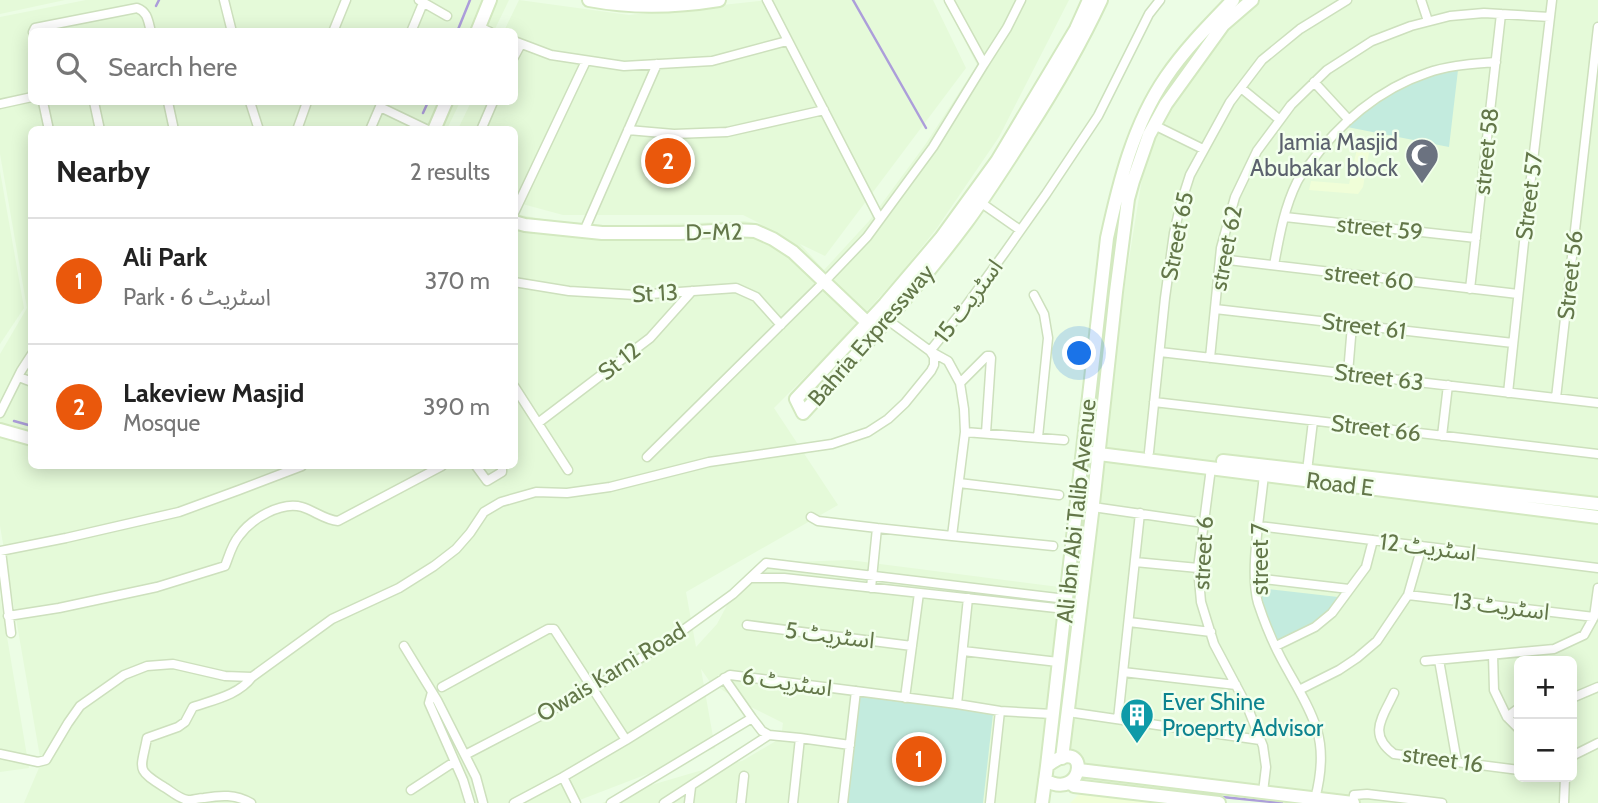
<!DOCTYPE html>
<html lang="en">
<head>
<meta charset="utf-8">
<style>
	:root { --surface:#fff; --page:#f6f6f6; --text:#222; --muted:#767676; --line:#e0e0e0; --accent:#ea580c }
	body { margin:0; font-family:Cabin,"Noto Sans Arabic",sans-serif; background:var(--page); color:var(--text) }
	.controls { position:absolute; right:21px; bottom:21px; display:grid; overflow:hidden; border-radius:10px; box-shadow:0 4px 18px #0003 }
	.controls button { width:63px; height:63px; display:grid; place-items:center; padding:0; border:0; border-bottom:2px solid var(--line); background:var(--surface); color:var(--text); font:35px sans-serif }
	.you { position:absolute; left:1080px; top:354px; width:24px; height:24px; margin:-18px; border:5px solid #fff; border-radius:50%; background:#1a73e8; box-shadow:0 0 0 10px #1a73e833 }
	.badge { display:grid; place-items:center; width:46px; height:46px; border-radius:50%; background:var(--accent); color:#fff; font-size:23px; font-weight:700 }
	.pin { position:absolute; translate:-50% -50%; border:4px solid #fff; box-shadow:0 2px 7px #0006 }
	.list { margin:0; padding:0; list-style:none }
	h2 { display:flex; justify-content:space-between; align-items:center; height:91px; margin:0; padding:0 28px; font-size:30px }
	h2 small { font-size:23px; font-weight:400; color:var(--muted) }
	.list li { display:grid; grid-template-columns:46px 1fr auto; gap:21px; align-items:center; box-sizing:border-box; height:126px; padding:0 28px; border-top:2px solid var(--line) }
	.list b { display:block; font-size:26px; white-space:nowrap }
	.list p { margin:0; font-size:23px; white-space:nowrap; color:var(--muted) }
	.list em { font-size:23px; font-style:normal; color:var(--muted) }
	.icon { flex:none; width:38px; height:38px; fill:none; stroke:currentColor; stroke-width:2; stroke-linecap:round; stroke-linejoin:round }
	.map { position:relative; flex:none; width:1598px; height:803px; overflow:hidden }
	.search { position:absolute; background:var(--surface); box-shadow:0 4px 18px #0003; left:28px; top:28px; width:490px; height:77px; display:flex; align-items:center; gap:18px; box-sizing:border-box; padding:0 24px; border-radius:10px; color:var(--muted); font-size:26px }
	.panel { position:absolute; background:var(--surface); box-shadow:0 4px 18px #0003; left:28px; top:126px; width:490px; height:343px; border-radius:10px }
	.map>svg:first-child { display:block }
</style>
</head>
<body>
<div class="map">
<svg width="1598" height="803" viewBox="0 0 1598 803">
	<rect width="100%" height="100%" fill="#ecfde5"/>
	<!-- residential -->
	<path fill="#e5fad9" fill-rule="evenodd" d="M0,0H65L0,14Z
		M86,0H509L494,31L32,32V102H460L447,129L32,130V466H514L515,214L554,221L616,226L744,221L761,224L743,215H563L515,202L514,130L458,129L471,102H514V32L504,31L519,0L629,15L769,0H933L966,68L825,256L800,244L824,270L869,221L925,145L977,65L944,0H1069L999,137L937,228L902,272L830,352L774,408L838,505L686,592L696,647L717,624L733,594L766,563L849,560L1067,588L1040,803H602L648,786L699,771L742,761L781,738L783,723L741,702L710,682L701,669L715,748L572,803H24L41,763L0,526V354L27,308L0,154V17Z
		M1255,0H1598V803H1360L1086,771L1063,750L1098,452L1149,135L1209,43ZM1519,661H1572V777H1519Z
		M0,171L24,308L0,344Z
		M0,595L29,768L0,772Z"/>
	<!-- commercial -->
	<path fill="#f0fed8" d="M1359,140L1371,141L1363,187L1358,194L1309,190L1311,181L1349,184Z
		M1081,792L1167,803H1070Z"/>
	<!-- green -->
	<path fill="#c3ebde" d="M1458,70L1449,147L1347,127L1363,108L1430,72Z
		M1259,588L1338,597L1328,613L1317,622L1278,643L1262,606Z
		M858,695L993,714L983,803H844Z"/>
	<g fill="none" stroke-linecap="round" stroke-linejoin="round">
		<!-- stream -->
		<path stroke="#ac9eda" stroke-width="2.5" d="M853,0L926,128
			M156,6L159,0
			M457,32L470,0
			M423,113L428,102
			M14,421L32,426
			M1202,795L1282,803"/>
		<!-- street casing -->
		<g stroke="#cde0bd" stroke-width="11">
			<path id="street" d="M224,0L232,32
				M419,0L447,16
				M767,0L880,219
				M949,0L984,64L1007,28L1021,0
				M1421,0L1428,21
				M479,27L490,32
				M33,32L35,28L137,8C148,12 148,21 151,32
				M333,32L346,0
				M411,32L423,3
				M514,41L551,55L624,66L712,61L787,41
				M514,57L521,44
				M1314,82L1349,120
				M1241,88L1280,120
				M43,102L49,130
				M94,102L100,130
				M168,102L174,130
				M250,102L259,130
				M0,104L32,97
				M380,107L428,130
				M1154,125L1203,149
				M297,130L307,102
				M370,130L382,102
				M481,130L493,102
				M628,130L674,134L727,132L824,110
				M980,202L1020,230
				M514,213L586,61
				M1285,217L1476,238
				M584,231L657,64
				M1220,259L1518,294
				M1274,265C1279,238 1284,208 1297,182C1300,176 1305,170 1309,165C1338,124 1379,89 1427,73C1449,65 1473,64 1496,62
				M514,282L569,291L636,295L736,288L756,297L781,325
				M1470,289L1501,14
				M1034,295L1044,314L1048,338L1038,437
				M1215,309L1513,343
				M1160,352L1598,403
				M1210,358L1221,248L1235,197L1257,151L1291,105L1327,70L1372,41L1411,26L1450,16L1484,13L1550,17
				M1348,373L1352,325
				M19,377L32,382
				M960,383L987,356H990L991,358L986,433
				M514,386L568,470
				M1508,393L1529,195L1552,0
				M1556,398L1598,27
				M1154,402L1598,454
				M0,413L21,371L32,354
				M538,423L650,338L692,291
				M965,432L1064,440
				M1442,436L1448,385
				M1149,452L1165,298L1174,233L1181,203L1190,175L1230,102L1262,60L1300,29L1347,0
				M647,457L824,282L867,237L933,147L984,64
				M476,466L487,481L502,472V466
				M1211,468L1198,568L1201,602L1214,644L1247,706L1263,746L1266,767L1263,792
				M1307,471L1313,421
				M1264,474C1261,509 1249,571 1258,603C1264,621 1272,641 1281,658C1293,681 1309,704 1317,730C1324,753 1321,776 1315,799
				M959,483L1059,495
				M1093,507L1204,523
				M811,517L818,521L877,528
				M1259,526L1598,568
				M952,536L1053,546
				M0,551L66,538L179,512L239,490L302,466
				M1,551L11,633
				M1135,562L1198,568
				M751,578H784L1065,609
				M1255,578L1349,589
				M871,588L877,528L952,536L965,432L964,409L960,383L948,361L930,351L963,310L1003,255L1046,194L1098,116L1149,14L1160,0
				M1408,595L1594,617
				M8,616L59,608L157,587L225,566C229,556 232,544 239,536C251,519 281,501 302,507C315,511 325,520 338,521L442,466
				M1129,622L1211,632
				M747,625L912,646
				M404,646L437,700L476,777L483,803
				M1276,646L1315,627L1332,613L1366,567L1373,540
				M963,651L1058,662
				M1493,655L1494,690L1507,717
				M1439,660L1457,762
				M1425,661L1554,649L1584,635L1594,617L1598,588
				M1123,672L1236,685
				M724,678L752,718L762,731L769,735L800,738L850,745
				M442,687L548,629H554L626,740
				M1299,690L1339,670L1357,658L1377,641L1408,595L1422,546
				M432,692L429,703L463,780L470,803
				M1394,693C1383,717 1367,734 1394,754L1519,770
				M905,698L919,593
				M1572,698L1598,687
				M957,704L968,598
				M1519,708L1507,717L1519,729
				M1068,712L1260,740
				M1118,719L1140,513
				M0,754L38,762L46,760L68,723L80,706L124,675L147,666L173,664L225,676L252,677L332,619L399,588L434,566L456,549L470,533L484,512L501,502L536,492L567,493L610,487L709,462L832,444L868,432L888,419L905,403L931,371L934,365V357L930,351L885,318
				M465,755L592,689L675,636L733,594L766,563L1066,599
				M1572,756L1598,743
				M563,777L576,803
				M411,790L454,762
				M251,803C235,794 221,795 204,798C199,798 192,800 188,800C179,799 171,791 164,787C135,769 141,770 147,738L178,727L185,722L193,707C213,700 239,695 252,677
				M514,803L563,777L626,740L730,675L957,704L1000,711L1052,714
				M611,803L752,718
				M664,803L769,735
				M689,803L691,787
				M741,803L744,776
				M793,803L800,738
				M843,803L856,691
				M990,803L1000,711
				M1353,803L1354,795L1367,794L1442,803
				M1564,803L1565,777"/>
		</g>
		<!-- secondary casing -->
		<g stroke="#d3e9c0" stroke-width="16">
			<path id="secondary" d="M589,0C631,8 676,7 719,0
				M1089,0L1076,29L997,161L941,238L885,304L796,399L803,413C859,352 916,290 966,223C988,193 1008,161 1028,130C1055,88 1080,45 1101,0
				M477,32L490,0
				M434,130L446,102
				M514,222L525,225L602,233H680L731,230L755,231L773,239L793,252L873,328
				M0,430L32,439
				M1091,453L1598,517
				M1223,461L1598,504
				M1062,758L1092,513L1116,292L1128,199L1133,181L1149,135L1166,104L1223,25L1252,0
				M1047,766L1107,238C1119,183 1133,125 1166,77C1185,49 1209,25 1233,0
				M1079,770L1353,803
				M1074,786L1219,803
				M1042,803L1047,766C1091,731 1086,803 1045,780"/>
		</g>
		<!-- street -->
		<use href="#street" stroke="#fff" stroke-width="8"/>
		<!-- secondary -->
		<use href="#secondary" stroke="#fff" stroke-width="12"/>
	</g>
	<!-- icons -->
	<defs>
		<g id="mosque-pin" transform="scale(1.75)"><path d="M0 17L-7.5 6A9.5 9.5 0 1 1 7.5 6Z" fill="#6b7280" stroke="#f2ffec"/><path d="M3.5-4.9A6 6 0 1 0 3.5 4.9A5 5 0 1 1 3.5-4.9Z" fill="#fff"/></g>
		<g id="building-pin" transform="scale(1.75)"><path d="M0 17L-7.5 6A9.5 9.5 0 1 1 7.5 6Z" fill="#0f9aa8" stroke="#f2ffec"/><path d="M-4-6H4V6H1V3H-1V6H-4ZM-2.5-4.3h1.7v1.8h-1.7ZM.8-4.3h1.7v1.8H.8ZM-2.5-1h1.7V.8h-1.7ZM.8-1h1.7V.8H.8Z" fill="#fff"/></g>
	</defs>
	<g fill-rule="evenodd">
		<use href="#mosque-pin" x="1422" y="155"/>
		<use href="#building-pin" x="1137" y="715"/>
	</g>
	<g text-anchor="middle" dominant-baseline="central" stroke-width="5" stroke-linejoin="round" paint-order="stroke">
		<!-- worship labels -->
		<g font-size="23" fill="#5b616d" stroke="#f2ffec" text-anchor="end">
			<text x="1398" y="142">Jamia Masjid<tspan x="1398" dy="26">Abubakar block</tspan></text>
		</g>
		<!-- street labels -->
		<g font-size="23" fill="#637749" stroke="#f2ffec">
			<text transform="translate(1486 151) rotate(-84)">street 58</text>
			<text transform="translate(1529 196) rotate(-83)">Street 57</text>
			<text transform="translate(1380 228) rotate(6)">street 59</text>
			<text transform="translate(714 232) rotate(-1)">D-M2</text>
			<text transform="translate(1177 236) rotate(-79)">Street 65</text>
			<text transform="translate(1226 248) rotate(-79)">street 62</text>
			<text transform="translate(1570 275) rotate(-84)">Street 56</text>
			<text transform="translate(1369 277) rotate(7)">street 60</text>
			<text transform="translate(655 293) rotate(-3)">St 13</text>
			<text transform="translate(968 301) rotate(-53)">اسٹریٹ 15</text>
			<text transform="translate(1364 326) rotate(7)">Street 61</text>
			<text transform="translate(871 335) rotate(-49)">Bahria Expressway</text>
			<text transform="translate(619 361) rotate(-38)">St 12</text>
			<text transform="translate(1379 377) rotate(7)">Street 63</text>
			<text transform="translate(1376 428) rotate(7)">Street 66</text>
			<text transform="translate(1340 484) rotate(7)">Road E</text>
			<text transform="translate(1076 511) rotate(-84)">Ali ibn Abi Talib Avenue</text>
			<text transform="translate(1428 547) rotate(7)">اسٹریٹ 12</text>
			<text transform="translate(1203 553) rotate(-87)">street 6</text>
			<text transform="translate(1260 559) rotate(-90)">street 7</text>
			<text transform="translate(1501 606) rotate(7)">اسٹریٹ 13</text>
			<text transform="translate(830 635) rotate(7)">اسٹریٹ 5</text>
			<text transform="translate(611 672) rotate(-31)">Owais Karni Road</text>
			<text transform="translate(787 682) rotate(8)">اسٹریٹ 6</text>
			<text transform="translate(1443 759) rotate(8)">street 16</text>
		</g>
		<!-- culture labels -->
		<g font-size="23" fill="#0d838f" stroke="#f2ffec" text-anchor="start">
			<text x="1162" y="702">Ever Shine<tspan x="1162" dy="26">Proeprty Advisor</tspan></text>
		</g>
	</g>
</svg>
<div class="controls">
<button>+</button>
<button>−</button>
</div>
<div class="you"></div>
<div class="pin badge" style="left:919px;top:759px">1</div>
<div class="pin badge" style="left:668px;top:161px">2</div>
<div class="search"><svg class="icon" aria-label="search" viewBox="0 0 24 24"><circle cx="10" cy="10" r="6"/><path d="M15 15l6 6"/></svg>Search here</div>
<section class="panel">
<h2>Nearby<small>2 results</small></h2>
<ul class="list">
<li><span class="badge">1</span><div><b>Ali Park</b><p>Park · اسٹریٹ 6</p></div><em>370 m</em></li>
<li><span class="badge">2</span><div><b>Lakeview Masjid</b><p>Mosque</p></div><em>390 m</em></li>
</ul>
</section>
</div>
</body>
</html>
